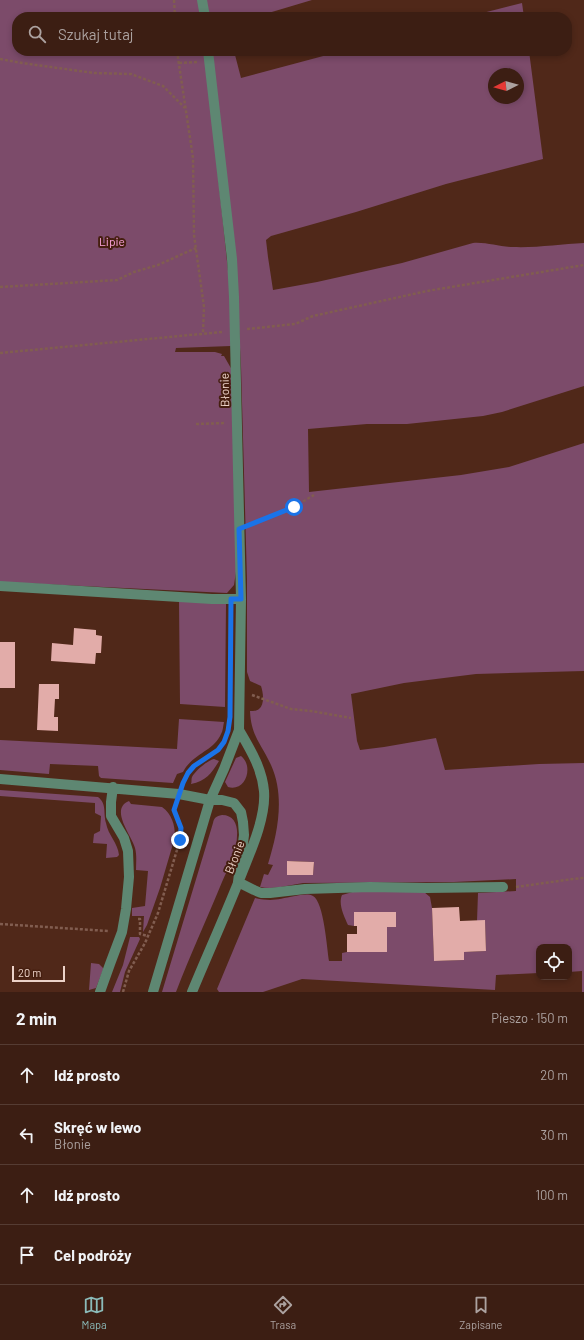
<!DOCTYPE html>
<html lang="pl">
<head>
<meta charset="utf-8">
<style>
	:root { --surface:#3c1e13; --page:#472b21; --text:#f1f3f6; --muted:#aca2a0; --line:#553c33; --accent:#8bbbb9 }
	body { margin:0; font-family:Barlow,sans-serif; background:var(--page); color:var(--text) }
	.controls { position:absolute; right:12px; bottom:12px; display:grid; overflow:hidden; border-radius:8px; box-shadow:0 2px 6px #0003 }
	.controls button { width:36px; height:36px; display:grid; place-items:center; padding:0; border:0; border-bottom:1px solid var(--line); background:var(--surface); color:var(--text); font:20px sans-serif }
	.compass { position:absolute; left:488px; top:68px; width:36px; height:36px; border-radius:50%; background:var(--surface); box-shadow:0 2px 6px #0003; rotate:264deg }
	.scale { position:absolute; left:12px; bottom:10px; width:53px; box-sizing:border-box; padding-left:4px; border:2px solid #ecd2c8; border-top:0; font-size:11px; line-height:14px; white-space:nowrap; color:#ecd2c8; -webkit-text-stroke:3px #451e0f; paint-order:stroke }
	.stop { position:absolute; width:12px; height:12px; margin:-9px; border:3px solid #1a73e8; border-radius:50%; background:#fff }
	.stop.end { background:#1a73e8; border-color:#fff; box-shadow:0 1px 4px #0008 }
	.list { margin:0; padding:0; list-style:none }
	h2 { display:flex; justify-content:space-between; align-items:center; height:52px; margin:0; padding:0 16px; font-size:17px }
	h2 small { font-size:13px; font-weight:400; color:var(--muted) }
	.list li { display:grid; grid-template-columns:26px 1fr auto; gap:12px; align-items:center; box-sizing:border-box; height:60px; padding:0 16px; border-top:1px solid var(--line) }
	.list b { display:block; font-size:15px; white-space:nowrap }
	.list p { margin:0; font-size:13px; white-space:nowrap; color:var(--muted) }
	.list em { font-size:13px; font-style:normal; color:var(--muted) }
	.icon { flex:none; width:22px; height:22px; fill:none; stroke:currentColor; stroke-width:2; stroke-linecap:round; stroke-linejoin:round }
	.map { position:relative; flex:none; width:584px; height:992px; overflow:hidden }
	.search { position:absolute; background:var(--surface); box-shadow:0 2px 6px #0003; left:12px; right:12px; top:12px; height:44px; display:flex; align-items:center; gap:10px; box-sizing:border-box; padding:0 14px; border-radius:16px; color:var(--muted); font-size:15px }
	.sheet { height:292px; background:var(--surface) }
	nav { display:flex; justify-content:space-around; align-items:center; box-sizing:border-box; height:56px; border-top:1px solid var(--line); background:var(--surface); font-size:11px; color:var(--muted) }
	nav a { display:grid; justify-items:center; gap:2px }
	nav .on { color:var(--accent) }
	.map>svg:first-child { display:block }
</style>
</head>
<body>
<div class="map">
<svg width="584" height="992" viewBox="0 0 584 992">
	<rect width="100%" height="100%" fill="#502819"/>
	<!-- green -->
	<path fill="#7c4b6a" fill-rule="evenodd" d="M0,0H200L202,17H17V51H205L230,290L231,346L176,348L175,352H215L222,354L221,356H224L232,370L237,565L234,585L227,593L0,582Z
		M206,0H312L255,17H208Z
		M522,3L524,17H466H467Z
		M212,51H234L241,78L342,51H529L543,159L446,184L356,212L271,236L266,240L268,257L273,290L317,282L402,263L473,243C487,242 499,247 513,247C536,248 561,244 584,243V386L502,412L483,416L407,424H367L308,429L309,492L461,475L509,467L584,443V671L476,674L404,683L351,694L357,741L360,750L384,747L436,738L445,770L539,764L584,763V992H582V971L569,972V947H539V973L496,975L495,990L302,979L263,992H219L217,989L255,898C273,902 278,899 295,896C300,895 308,893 313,896C324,902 327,949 329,961H342V953L347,952H387V927H396L395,912H354V926L348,925C344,916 338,904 342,895L356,891L424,892L430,897L432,908L434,961L464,960V952L486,951L485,921H477L478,893L516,891V879L454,882L303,883C289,885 274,890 260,887L264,874L268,875L273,865L268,864C278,832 285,796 271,765C261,743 251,736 250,711C253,711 257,711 259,709C265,704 263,692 261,686L250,681L247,672V580L241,366L235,255ZM494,74H518V98H494ZM287,861L314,862L313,875H287Z
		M179,601L226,604L225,707L180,704Z
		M179,719L224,722C223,726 223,731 221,734C214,751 192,754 183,772L177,774L173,783L101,778L99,776L98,766L50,764L49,774L0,770V740L177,749Z
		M241,756C254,766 246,792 228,787L225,782L236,758Z
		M214,759L219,761C212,773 206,781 191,784C192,782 191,779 192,777C195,771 208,760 214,759Z
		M0,790L98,797C107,804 103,812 106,823C108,835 118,843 119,855L117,857L106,858L107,844L93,843L94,834L100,831L101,816L95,813V803L0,796Z
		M129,801L131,804L162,807C172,814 175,825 175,837L160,888L147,925L143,932L144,916H132V908L145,906L148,871L136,870C136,863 137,855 135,848C132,836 109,809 129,801Z
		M222,815C234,815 238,825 237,836C237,852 228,868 222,882C207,919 190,955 176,992H162L213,823C214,818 216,816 222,815Z
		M130,937H139L140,939L125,972L120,992H112L123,965Z
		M91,963L99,964L103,968V970L96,988L89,990Z"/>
	<!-- building -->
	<path fill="#e2aca9" d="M74,628L96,630V635L102,636L101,653H96L95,664L51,661L52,643L73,645Z
		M0,642H15V688H0Z
		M39,684H59V699H55L54,717H58V731L37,730Z
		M287,861L314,862L313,875H287Z
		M459,907L460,921L485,920L486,951L464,952V960L434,961L432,908Z
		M354,912H396V927H387V952H347V934H357V926H354Z"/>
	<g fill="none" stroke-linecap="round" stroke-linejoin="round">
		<!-- path -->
		<path stroke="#815d50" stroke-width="2.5" stroke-dasharray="3 2" stroke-linecap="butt" d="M174,0L175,17
			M177,51L193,158L194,235L204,307L203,333
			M0,59L22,63L94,73L131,74L163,86L185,108
			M179,63L197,62
			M0,287L117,280L134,272L158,265L196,248
			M247,329L295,324L313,316L427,291L584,265
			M0,353L222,332
			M196,424L225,423
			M253,524L294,507L314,495
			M252,695L291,709L311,711L351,718
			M183,782C192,765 201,762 215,751
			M516,887L573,879L584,878
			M138,919H140V934L148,936
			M0,924L108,931
			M123,992L129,971L145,943L158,913L180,840C183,824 173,818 175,807"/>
		<!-- minor -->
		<path stroke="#5e8772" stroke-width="10" d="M202,0L205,17
			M0,586L212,599H241
			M0,779L179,794L210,800H222L234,803L241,812L243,822L244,835L238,882
			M238,882L254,890L261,893H270L305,889L370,887L426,888L503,887
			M100,992L110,964L122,932L126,909L129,877L128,851L124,838L111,816V802L113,787
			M153,992L210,800L224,769L239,730L241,599L234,297L232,259L208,51
			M192,992C209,951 228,909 244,868C253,846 266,815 264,791C262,768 250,749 239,730"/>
	</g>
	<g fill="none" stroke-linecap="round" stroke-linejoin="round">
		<!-- route -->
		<path stroke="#1a73e8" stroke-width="5" d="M180,840L181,828L174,810L183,783L188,773L194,766L218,750L224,742L228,731L230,717L231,599H241L239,529L294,507"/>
	</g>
	<g text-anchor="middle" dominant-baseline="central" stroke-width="4" stroke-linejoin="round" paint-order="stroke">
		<!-- park labels -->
		<g font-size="12" fill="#fda5dd" stroke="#451e0f">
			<text x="112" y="241">Lipie</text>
		</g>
		<!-- street labels -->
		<g font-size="12" fill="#ecd2c8" stroke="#451e0f">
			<text transform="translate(224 390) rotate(-91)">Błonie</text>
			<text transform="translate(234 857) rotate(-69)">Błonie</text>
		</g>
	</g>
</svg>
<div class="controls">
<button><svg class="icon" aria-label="locate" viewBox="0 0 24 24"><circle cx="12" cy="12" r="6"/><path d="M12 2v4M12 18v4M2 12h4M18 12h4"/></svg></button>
</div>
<svg class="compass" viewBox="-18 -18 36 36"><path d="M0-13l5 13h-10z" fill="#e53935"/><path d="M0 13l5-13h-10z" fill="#aca2a0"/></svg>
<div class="scale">20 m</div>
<div class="stop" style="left:294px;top:507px"></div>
<div class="stop end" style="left:180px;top:840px"></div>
<div class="search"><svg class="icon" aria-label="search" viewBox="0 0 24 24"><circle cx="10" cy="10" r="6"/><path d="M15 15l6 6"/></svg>Szukaj tutaj</div>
</div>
<section class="sheet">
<h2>2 min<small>Pieszo · 150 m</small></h2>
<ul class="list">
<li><svg class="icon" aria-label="ahead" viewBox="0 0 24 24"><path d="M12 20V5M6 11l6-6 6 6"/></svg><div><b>Idź prosto</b></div><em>20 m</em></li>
<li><svg class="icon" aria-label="left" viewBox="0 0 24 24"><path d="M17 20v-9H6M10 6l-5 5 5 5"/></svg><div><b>Skręć w lewo</b><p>Błonie</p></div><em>30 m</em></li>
<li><svg class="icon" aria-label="ahead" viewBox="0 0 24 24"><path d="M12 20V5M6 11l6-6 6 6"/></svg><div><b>Idź prosto</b></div><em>100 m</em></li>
<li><svg class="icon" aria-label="arrive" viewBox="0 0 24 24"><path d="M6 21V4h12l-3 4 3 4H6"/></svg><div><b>Cel podróży</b></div></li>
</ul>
</section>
<nav>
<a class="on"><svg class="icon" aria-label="map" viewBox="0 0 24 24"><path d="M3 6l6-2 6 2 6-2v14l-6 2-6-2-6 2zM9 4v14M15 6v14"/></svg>Mapa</a>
<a><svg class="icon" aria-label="directions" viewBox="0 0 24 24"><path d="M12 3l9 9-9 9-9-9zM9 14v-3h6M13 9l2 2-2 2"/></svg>Trasa</a>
<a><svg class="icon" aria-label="saved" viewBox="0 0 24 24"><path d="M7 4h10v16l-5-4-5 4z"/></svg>Zapisane</a>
</nav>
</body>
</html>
